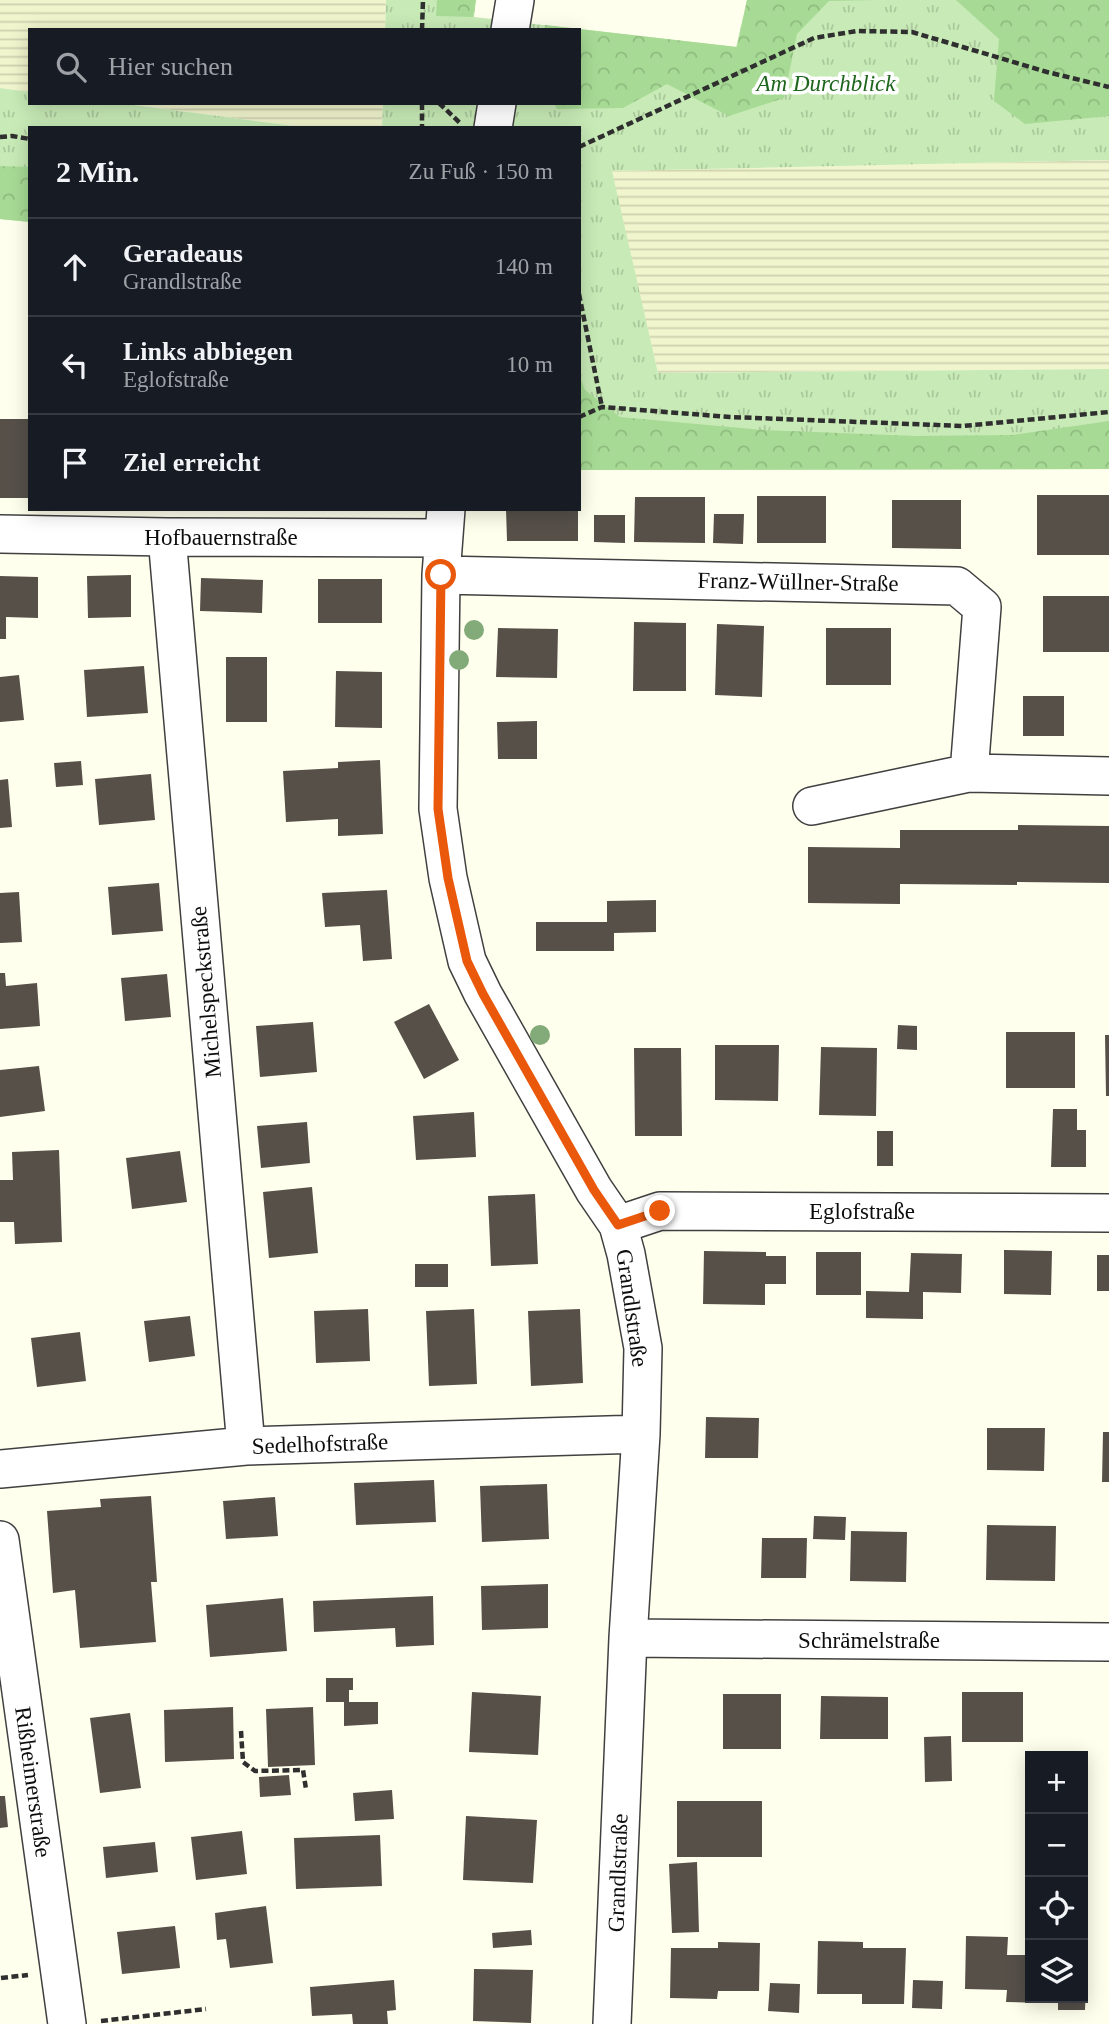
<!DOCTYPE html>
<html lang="de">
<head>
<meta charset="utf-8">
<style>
	:root { --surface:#171b24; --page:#20242c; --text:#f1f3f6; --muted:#9ea1a6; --line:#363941 }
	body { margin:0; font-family:Georgia,serif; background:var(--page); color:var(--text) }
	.controls { position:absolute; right:21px; bottom:21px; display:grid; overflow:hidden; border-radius:0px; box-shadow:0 4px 18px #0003 }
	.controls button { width:63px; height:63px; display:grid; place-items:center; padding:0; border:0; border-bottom:2px solid var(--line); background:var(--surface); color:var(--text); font:35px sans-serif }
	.stop { position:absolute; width:21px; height:21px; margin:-16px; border:5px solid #ea580c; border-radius:50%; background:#fff }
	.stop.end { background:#ea580c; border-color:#fff; box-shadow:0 2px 7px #0008 }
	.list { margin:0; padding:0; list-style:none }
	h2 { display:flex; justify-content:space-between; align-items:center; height:91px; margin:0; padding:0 28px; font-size:30px }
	h2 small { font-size:23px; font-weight:400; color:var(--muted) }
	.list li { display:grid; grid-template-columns:46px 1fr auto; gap:21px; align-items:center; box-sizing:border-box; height:98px; padding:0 28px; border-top:2px solid var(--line) }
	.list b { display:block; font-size:26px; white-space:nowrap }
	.list p { margin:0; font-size:23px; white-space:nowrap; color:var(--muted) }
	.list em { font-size:23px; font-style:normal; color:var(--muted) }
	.icon { flex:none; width:38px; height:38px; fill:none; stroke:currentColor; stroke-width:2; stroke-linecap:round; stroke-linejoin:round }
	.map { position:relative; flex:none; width:1109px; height:2024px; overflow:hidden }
	.search { position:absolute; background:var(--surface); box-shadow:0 4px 18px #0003; left:28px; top:28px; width:553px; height:77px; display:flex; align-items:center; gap:18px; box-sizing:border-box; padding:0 24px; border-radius:0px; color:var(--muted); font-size:26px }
	.panel { position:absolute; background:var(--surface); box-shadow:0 4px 18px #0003; left:28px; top:126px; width:553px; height:385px; border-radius:0px }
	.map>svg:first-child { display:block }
</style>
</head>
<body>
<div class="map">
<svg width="1109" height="2024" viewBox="0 0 1109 2024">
	<defs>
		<pattern id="farmland-rules" width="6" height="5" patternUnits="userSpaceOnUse" patternTransform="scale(1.75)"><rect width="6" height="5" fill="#f1f5cd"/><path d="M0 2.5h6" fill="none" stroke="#cdd1af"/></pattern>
		<pattern id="grass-tufts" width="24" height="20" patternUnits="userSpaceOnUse" patternTransform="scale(1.75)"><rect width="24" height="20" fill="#c7eab6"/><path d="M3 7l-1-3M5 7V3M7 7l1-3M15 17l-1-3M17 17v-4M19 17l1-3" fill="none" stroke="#aac89b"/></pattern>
		<pattern id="forest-crowns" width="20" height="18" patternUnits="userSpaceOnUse" patternTransform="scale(1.75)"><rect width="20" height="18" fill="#a7db95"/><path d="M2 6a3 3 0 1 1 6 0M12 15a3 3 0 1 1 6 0" fill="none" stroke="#8fbb7f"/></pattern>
	</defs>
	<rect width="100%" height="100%" fill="#ffffed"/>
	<!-- farmland -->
	<path fill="url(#farmland-rules)" d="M0,0H386L385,30H30V92L0,88Z
		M119,103H383L382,128H310Z
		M1109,160V369L658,373L611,171Z"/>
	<!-- grass -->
	<path fill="url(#grass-tufts)" d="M386,0H476L474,17L736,47L747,0H1109V160L612,171L658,373L1109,369V469L579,470V128H382L383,103H579V30H385Z
		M0,88L30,92V103H119L310,128H30V222L0,219Z"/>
	<!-- forest -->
	<path fill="url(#forest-crowns)" d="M437,0H476L473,17L436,16Z
		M747,0H875L829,1L797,34L784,98L729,116L667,84L623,108L557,109L554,103H579V30H544L545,25L737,47Z
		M956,0H1109V116L1025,124L994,101L999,39Z
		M0,166L30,167V222L0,219Z
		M579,374L585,390L620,417L763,430L916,436L1012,435L1109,421V469L579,470Z"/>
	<!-- building -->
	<path fill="#565049" d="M0,419H30V498H0Z
		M1037,495H1109V555H1037Z
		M757,496H826V543H757Z
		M635,497H705V543L634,542Z
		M892,500H961V549L892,548Z
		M506,509H578V541H507Z
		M714,514H744L743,544L713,543Z
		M594,515H625V543L594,542Z
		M131,575V617L88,618L87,576Z
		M0,576L38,577V618L6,617V639H0Z
		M201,578L263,580L262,613L200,611Z
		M318,579H382V623H318Z
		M1043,596H1109V652H1043Z
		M634,622L686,623V691H633Z
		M717,624L764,626L762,697L715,695Z
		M498,628L558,629L557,678L496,677Z
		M826,628H891V685H826Z
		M226,657H267V722H226Z
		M144,666L148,713L87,717L84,670Z
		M336,671L382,672V728L335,727Z
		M19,675L24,720L0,722V677Z
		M1023,696H1064V736H1023Z
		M537,721V759H498L497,722Z
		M380,760L383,834L338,836V819L286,822L283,771L338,768V762Z
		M81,761L83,785L56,787L54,763Z
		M151,774L155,820L99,825L95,779Z
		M8,779L12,827L0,828V780Z
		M1018,825L1109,826V883L1017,882V885L900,884V904L808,903V847L900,848V830H1018Z
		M159,883L163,931L112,935L108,887Z
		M387,890L392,959L363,961L360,925L325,927L322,893Z
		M19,892L22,942L0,943V893Z
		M656,900V932L614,933V951H536V922H607V901Z
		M0,973H5L6,986L37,983L40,1026L0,1029Z
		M167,974L171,1017L125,1021L121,978Z
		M429,1004L459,1060L424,1079L394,1022Z
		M313,1022L317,1072L260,1077L256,1026Z
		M898,1025L917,1026V1050L897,1049Z
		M1006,1032H1075V1088H1006Z
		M1105,1035H1109V1096H1106Z
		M715,1045H779L778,1101L715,1100Z
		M821,1047L877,1048L876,1116L819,1115Z
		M634,1048H681L682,1136H635Z
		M39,1066L45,1111L0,1117V1070Z
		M1053,1109H1077V1130H1086V1167H1051Z
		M474,1112L476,1157L416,1160L413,1116Z
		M307,1122L310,1163L261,1168L257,1126Z
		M877,1131H893V1166H877Z
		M59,1150L62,1242L15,1244L14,1222H0V1180H13L12,1152Z
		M180,1151L187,1202L132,1209L126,1158Z
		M312,1187L318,1253L269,1258L263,1192Z
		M535,1194L538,1264L491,1266L488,1196Z
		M1004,1250L1052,1251L1051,1295L1004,1294Z
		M704,1251L766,1252V1256H786V1284H765V1305L703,1304Z
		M816,1252H861V1295H816Z
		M911,1253L962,1254L961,1293L923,1292V1319L866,1318V1291L909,1292Z
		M1097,1255H1109V1291H1097Z
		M415,1264H448V1287H415Z
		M368,1309L370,1361L316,1363L314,1311Z
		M474,1309L477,1384L429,1386L426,1311Z
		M580,1309L583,1383L531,1386L528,1311Z
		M190,1316L195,1356L149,1362L144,1321Z
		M80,1332L86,1381L37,1387L31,1338Z
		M706,1417L759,1418L758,1458H705Z
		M987,1428H1045L1044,1471L987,1470Z
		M1103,1432H1109V1482H1102Z
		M434,1480L436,1522L356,1525L354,1483Z
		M547,1484L549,1539L482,1542L480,1486Z
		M151,1496L157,1582H151L156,1642L80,1648L75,1590L53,1593L47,1511L101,1507L100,1499Z
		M275,1497L278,1536L226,1539L223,1501Z
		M814,1516L846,1517L845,1540L813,1539Z
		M987,1525L1056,1526L1055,1581L986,1580Z
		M851,1531L907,1532L906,1582L850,1581Z
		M762,1538H807L806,1578H761Z
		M548,1584V1628L482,1630L481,1586Z
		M433,1596L434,1645L396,1647L395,1628L314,1632L313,1601Z
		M283,1598L287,1651L210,1657L206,1605Z
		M326,1678H353V1690H349V1702H378V1724L344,1726V1702H326Z
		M472,1692L541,1696L538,1755L469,1752Z
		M962,1692H1023V1742H962Z
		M723,1694H781V1749H723Z
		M821,1696L888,1697V1739H820Z
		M233,1707L234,1759L165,1762L164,1710Z
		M313,1707L315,1765L268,1767L266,1709Z
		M130,1713L141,1788L100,1793L90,1718Z
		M951,1736L952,1781L925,1782L924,1737Z
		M289,1775L291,1795L260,1797L259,1777Z
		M392,1790L394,1819L355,1821L353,1793Z
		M0,1796H5L8,1827L0,1828Z
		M677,1801H762V1857H677Z
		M466,1816L537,1820L533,1883L463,1880Z
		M242,1831L247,1874L196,1880L191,1837Z
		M380,1835L382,1886L296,1889L294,1838Z
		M155,1842L158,1872L106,1878L103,1847Z
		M697,1862L699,1932L672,1933L669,1864Z
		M266,1906L273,1963L230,1968L226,1939L217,1940L215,1913Z
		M175,1926L180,1968L122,1974L117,1932Z
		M531,1930L532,1945L493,1948L492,1933Z
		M966,1936L1008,1937L1007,1955H1030V1998H1048V2003L1006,2002L1007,1990L965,1989Z
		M818,1941L863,1942V1948H906L904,2004H862V1994H817Z
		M718,1942L760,1943L759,1991H718L717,1999L670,1998L671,1948H718Z
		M474,1969L533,1970L531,2023L473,2021Z
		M394,1980L396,2010L387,2011L388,2024H353L352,2014L312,2016L310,1987Z
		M913,1980L943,1981L942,2009L912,2008Z
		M1083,1980H1086L1085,2010H1058V1998H1083Z
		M770,1983L800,1984L799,2013L768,2011Z"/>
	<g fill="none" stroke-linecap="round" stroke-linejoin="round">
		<!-- minor casing -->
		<g stroke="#404040" stroke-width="40">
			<path id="minor" d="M510,30L515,0
				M493,128L497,103
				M446,509L441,575L438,809L448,878L467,961L483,994L594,1190L618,1225L626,1254L643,1348L641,1434L628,1638L612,2024
				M0,534L167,537L442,538
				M167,537L246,1446
				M441,575L957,586L982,607L969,773
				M812,806L969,773L1109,776
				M618,1225L660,1211L1109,1213
				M0,1469L246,1446L641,1434
				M0,1540L67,2024
				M628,1638L1109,1642"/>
		</g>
		<!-- path -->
		<path stroke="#2f2f2f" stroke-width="4.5" stroke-dasharray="7 3.5" stroke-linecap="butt" d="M422,30L423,0
			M422,103V126
			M439,103L460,123
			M0,137L12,136L30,139
			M579,147L814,38L857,31L912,32L1047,72L1109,87
			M579,294L602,407
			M579,417L602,407L730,417L963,426L1109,412
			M241,1731L243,1762L255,1771L303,1770L306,1789
			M1,1978L28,1975
			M101,2021L206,2009"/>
		<!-- minor -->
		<use href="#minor" stroke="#fff" stroke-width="37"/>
	</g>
	<!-- trees -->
	<g fill="#83ab7a">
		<circle cx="474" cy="630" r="10"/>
		<circle cx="459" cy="660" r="10"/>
		<circle cx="540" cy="1035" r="10"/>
	</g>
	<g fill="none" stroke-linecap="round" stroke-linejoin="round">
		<!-- route -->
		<path stroke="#ea580c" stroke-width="9" d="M441,575L438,809L448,878L467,961L483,994L594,1190L618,1225L660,1211"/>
	</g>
	<g text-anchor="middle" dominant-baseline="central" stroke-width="7" stroke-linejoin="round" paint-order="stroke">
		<!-- park labels -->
		<g font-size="23" font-style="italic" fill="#1d661c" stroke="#fff">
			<text x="826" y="83">Am Durchblick</text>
		</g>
		<!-- street labels -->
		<g font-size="23" fill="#0d0d0d" stroke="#fff">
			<text x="221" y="537">Hofbauernstraße</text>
			<text transform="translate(798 582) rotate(1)">Franz-Wüllner-Straße</text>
			<text transform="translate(206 992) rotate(-95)">Michelspeckstraße</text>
			<text x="862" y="1211">Eglofstraße</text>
			<text transform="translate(632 1308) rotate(82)">Grandlstraße</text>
			<text transform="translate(320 1444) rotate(-2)">Sedelhofstraße</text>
			<text x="869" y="1640">Schrämelstraße</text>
			<text transform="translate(33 1782) rotate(82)">Rißheimerstraße</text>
			<text transform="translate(618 1873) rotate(-88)">Grandlstraße</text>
		</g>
	</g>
</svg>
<div class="controls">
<button>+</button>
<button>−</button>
<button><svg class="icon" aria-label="locate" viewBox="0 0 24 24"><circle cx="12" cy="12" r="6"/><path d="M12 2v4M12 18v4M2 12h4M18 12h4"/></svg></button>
<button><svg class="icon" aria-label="layers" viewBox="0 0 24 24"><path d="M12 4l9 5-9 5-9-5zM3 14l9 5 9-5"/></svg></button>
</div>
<div class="stop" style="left:441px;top:575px"></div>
<div class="stop end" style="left:660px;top:1211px"></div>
<div class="search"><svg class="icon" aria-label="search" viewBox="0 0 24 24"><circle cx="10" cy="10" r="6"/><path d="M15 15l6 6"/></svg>Hier suchen</div>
<section class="panel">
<h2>2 Min.<small>Zu Fuß · 150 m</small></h2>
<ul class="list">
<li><svg class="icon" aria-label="ahead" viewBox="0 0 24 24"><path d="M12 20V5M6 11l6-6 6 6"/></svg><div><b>Geradeaus</b><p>Grandlstraße</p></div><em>140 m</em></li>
<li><svg class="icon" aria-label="left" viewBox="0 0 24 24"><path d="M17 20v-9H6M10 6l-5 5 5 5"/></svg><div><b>Links abbiegen</b><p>Eglofstraße</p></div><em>10 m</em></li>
<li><svg class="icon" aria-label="arrive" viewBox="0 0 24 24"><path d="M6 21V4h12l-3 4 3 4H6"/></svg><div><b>Ziel erreicht</b></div></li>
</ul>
</section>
</div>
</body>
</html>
